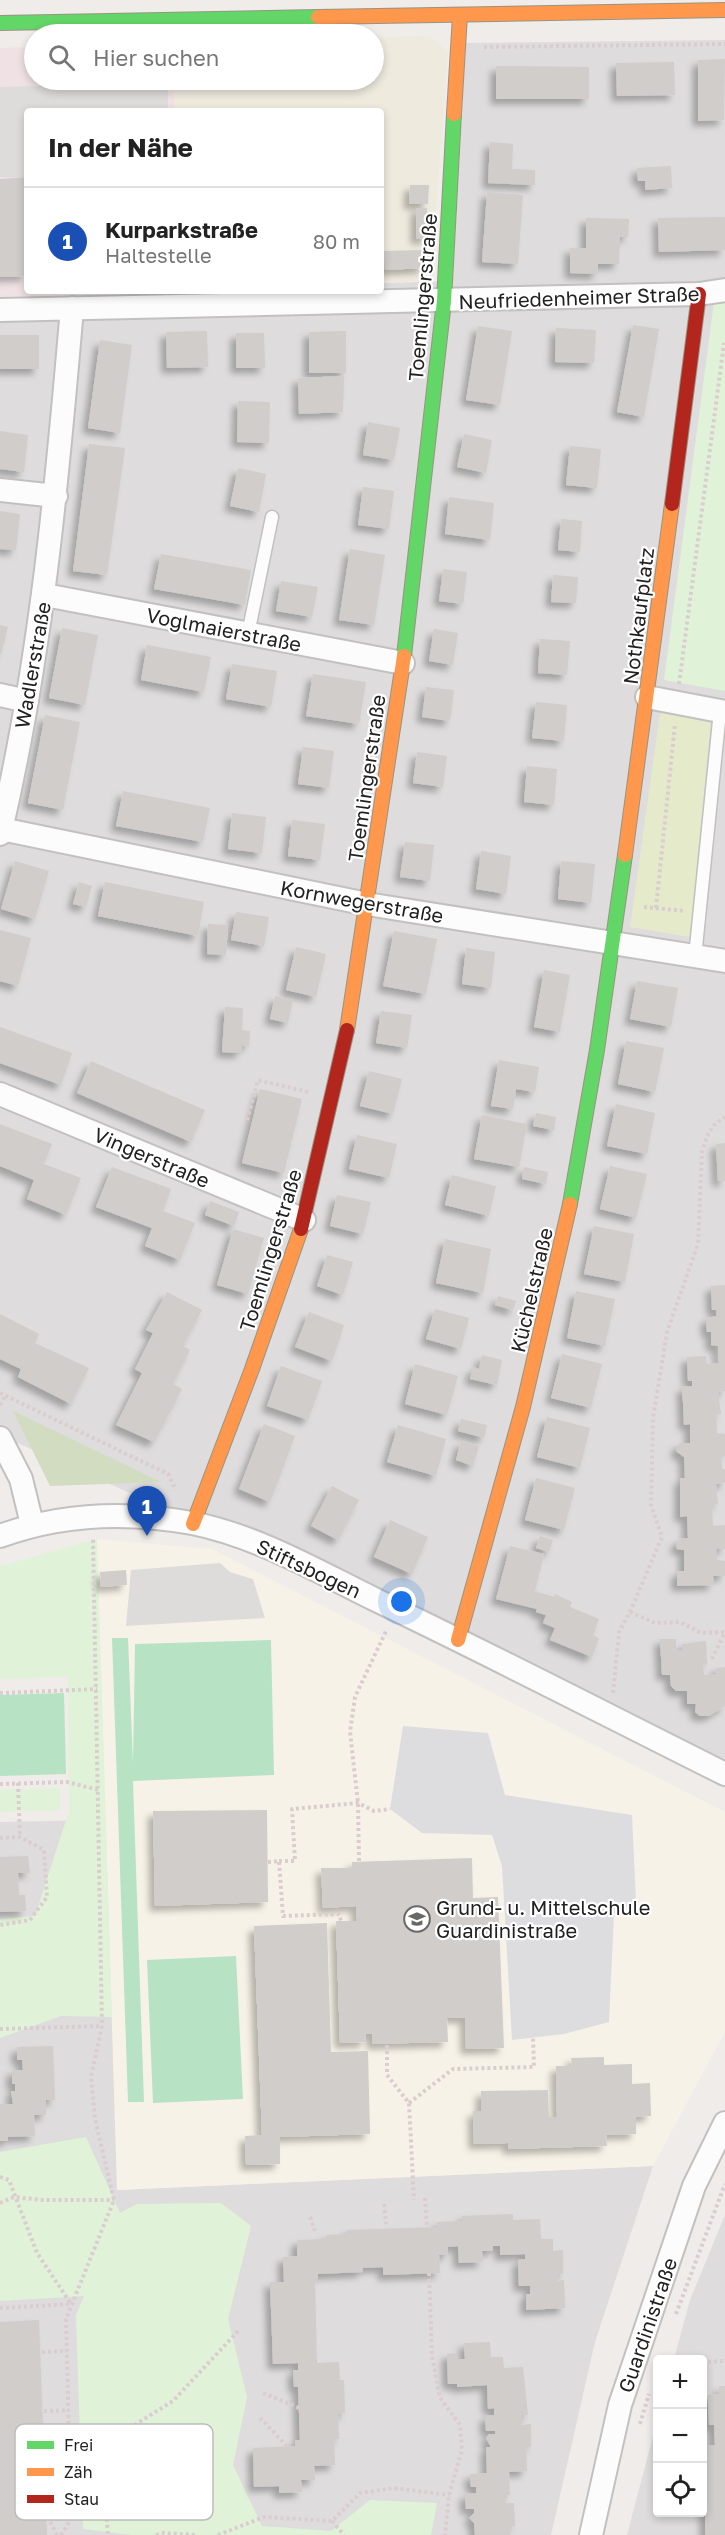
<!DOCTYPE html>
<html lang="de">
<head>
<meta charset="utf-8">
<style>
	:root { --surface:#fff; --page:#f6f6f6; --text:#222; --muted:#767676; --line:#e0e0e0; --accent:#7c3aed }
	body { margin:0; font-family:"Golos Text",sans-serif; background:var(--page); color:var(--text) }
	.controls { position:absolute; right:18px; bottom:18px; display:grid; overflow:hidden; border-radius:6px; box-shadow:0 3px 9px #0003 }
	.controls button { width:54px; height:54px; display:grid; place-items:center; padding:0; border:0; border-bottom:2px solid var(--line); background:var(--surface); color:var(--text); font:30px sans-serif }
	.you { position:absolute; left:402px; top:1602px; width:21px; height:21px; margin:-15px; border:4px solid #fff; border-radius:50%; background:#1a73e8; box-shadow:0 0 0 9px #1a73e833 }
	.badge { display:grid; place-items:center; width:39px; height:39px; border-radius:50%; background:var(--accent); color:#fff; font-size:20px; font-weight:700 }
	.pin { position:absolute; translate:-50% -50px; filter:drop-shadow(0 2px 3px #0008) }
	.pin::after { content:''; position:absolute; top:32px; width:21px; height:18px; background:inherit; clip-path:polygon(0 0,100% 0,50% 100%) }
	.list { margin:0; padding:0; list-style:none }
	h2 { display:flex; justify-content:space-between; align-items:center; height:78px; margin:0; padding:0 24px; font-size:26px }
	h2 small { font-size:20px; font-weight:400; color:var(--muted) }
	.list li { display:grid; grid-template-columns:39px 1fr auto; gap:18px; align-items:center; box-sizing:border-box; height:108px; padding:0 24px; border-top:2px solid var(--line) }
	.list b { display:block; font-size:22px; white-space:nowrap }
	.list p { margin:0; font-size:20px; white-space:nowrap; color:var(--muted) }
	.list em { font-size:20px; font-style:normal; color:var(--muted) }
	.icon { flex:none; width:33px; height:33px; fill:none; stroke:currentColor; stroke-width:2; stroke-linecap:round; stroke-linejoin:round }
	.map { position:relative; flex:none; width:725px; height:2535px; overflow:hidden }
	.search { position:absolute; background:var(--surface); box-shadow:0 3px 9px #0003; left:24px; top:24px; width:360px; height:66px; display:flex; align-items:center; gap:15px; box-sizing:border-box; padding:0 21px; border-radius:33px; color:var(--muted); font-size:22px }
	.panel { position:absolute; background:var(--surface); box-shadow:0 3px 9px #0003; left:24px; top:108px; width:360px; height:186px; border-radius:6px }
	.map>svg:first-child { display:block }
</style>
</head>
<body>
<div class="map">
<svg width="725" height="2535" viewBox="0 0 725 2535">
	<defs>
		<filter id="shadow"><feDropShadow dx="-5.5" dy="5.5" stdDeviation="3" flood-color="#0004"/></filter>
	</defs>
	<rect width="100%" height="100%" fill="#efecea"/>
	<!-- residential -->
	<path fill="#dedcdc" d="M725,40V1759L0,1435V307L178,302V291H381V283L453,281L466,43Z
		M106,1820L118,2190L653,2166L595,2342L551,2535H0V1822Z
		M725,2215V2535H627L657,2421L658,2512H702V2360L674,2359L690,2300Z"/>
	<!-- commercial -->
	<path fill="#f0e2e4" d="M34,47V80H174L175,111H27V291H178V303L0,307V48Z"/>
	<!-- education -->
	<path fill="#f7f2e7" d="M97,1539L212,1549L725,1812V2032L653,2166L117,2190Z"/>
	<!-- religious -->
	<path fill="#dddcdb" d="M168,82V111H27V177H0V87Z
		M220,1563L230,1572L253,1579L265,1618L126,1626L131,1570Z"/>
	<!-- farmland -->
	<path fill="#efeade" d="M429,36L448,52L431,271L419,282L381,283V111H175L174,80H374V37Z"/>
	<!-- grass -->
	<path fill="#e5eacb" d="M660,713L711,720L690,937L630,927Z"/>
	<!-- forest -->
	<path fill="#d2dcc1" d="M13,1411L161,1482L50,1486Z"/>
	<!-- park -->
	<path fill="#e0f3d8" d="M714,302H725V691L664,680Z
		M97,1539L112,2017L61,2016L0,2038V1919L35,1916L69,1811L68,1677L0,1679V1566Z
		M60,1788V1810L0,1812V1790Z
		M86,2137L120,2213L137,2204L221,2203L251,2226L228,2319L247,2397L233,2465L262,2526L331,2531L370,2500L437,2503L431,2535H132L83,2529L76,2315L84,2296L0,2301V2152Z"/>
	<!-- pitch -->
	<path fill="#b7e3c4" d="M112,1638H128L133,1763L135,1644L271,1640L274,1775L133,1781L144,2102H128Z
		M64,1693L66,1774L0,1776V1695Z
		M236,1956L243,2099L153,2103L147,1960Z"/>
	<!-- plaza -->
	<path fill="#dddde0" d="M403,1726L488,1733L505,1795L632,1815L636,1901L614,1914L609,2022L564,2034L512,2040L502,1866L492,1835L422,1833L390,1809Z"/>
	<!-- building -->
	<path fill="#d0cdcb" filter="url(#shadow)" d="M725,59L724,120L698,121V60Z
		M674,62L675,95L617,96L616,63Z
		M496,66L589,67V99H496Z
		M490,142L513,144L512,169L535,170V185L488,183Z
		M671,166L672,188L645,190V181H638L637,168Z
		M27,177V276L0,277V179Z
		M410,185H429L428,204H409Z
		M487,192L523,195L518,264L482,262Z
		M416,208H427L428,238L416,239Z
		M725,217V250L659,252L658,218Z
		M586,218L629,219L628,237H620L619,264H598V274L570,273V248H586Z
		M423,250L424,268L385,270L384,251Z
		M633,325L659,329L644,417L617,412Z
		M478,326L512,331L500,405L466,400Z
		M556,328L596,330L594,363L555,362Z
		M207,331L208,367L167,368L166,332Z
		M346,331V373H309V332Z
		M236,333H264L265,368H236Z
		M0,335H39V369H0Z
		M100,340L132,345L120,433L88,428Z
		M344,376L343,412L299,414L298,378Z
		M238,401L270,402L269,443L237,442Z
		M368,422L400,428L394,460L363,455Z
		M0,431L28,435L24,472L0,469Z
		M464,434L492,440L486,473L457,467Z
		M89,444L125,448L107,575L73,571Z
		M570,446L601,449L597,488L566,485Z
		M238,468L266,474L259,512L230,506Z
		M363,487L394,491L389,529L358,525Z
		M449,497L494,503L490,540L445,534Z
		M0,511L20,514L16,550L0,549Z
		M561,519L582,521L580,552L558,550Z
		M350,549L385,555L374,625L339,620Z
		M161,554L251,570L245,605L154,589Z
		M443,569L467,572L463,604L439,601Z
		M553,575L578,577L576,603L551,602Z
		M281,581L318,587L312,617L276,611Z
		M0,625L8,627L1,654H0Z
		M62,628L98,635L85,705L49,698Z
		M434,629L458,633L453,665L429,661Z
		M540,639L570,641L567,675L538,673Z
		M147,645L211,657L204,692L141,680Z
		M232,664L277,671L271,707L226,699Z
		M313,674L366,682L359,724L306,716Z
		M426,687L454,690L450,721L422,717Z
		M536,702L567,705L564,741L532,738Z
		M45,715L80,722L63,810L28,803Z
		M303,747L334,751L329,788L298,784Z
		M417,752L447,756L443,787L413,783Z
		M527,766L557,769L554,805L524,802Z
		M123,791L210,808L203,842L116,826Z
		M232,813L266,817L262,853L228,849Z
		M292,820L325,824L320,860L288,856Z
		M405,842L434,845L430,881L400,877Z
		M481,851L511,856L506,894L476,889Z
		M15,861L49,871L35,919L1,909Z
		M561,861L595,864L591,903L558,899Z
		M79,882L92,886L86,907L73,904Z
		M105,882L204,902L198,936L98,916Z
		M236,912L269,917L264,946L231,940Z
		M208,924L228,925L226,955L207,954Z
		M0,930L31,938L18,986L0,981Z
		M394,931L437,939L426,994L383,986Z
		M296,947L326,954L316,997L286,990Z
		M466,948L495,952L491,988L462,984Z
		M544,970L570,975L560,1032L534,1027Z
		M637,981L678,988L671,1027L630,1019Z
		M275,996L293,1000L288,1023L270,1019Z
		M225,1007L243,1008L242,1030L250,1031L249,1046L242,1045L241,1053L222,1052Z
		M381,1011L412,1015L407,1048L376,1043Z
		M0,1027L72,1053L61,1085L0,1063Z
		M626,1041L664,1048L655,1092L618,1084Z
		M499,1060L539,1067L535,1092L516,1089L513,1109L491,1106Z
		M91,1061L205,1110L191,1142L77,1093Z
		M369,1071L402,1079L393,1114L360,1106Z
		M260,1089L302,1099L284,1173L242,1163Z
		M616,1104L655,1113L647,1154L607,1146Z
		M536,1113L556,1117L554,1130L533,1126Z
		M482,1115L527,1124L519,1167L474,1159Z
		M0,1124L52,1144L44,1164L81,1178L66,1215L27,1199L34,1180L0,1166Z
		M357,1135L397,1144L389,1178L349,1169Z
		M725,1143V1181H718L716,1144Z
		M610,1166L647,1174L636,1218L600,1209Z
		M112,1167L171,1189L163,1211L195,1223L180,1260L145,1246L152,1228L96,1207Z
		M524,1167L548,1172L546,1184L522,1179Z
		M452,1175L496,1186L489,1216L445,1205Z
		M337,1195L371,1202L363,1234L330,1226Z
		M210,1201L239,1212L234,1226L205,1215Z
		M594,1226L634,1234L625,1282L584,1274Z
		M233,1229L264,1238L248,1294L217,1285Z
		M445,1239L491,1249L483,1293L436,1283Z
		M327,1255L353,1262L343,1295L317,1286Z
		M725,1285V1391L718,1392L721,1414H716L717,1433L725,1434V1456L721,1458L722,1469H725V1483L716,1484L718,1504L712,1506L713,1526L725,1525V1549H716L717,1560L725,1561V1576H713L714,1585L677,1586V1571H684V1550L677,1549L676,1543L680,1539L688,1538L687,1516L680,1517V1478H685L684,1457L676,1451L679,1443H690V1424L684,1425L683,1403L682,1387L692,1386V1381H688L687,1357L706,1356L707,1364L719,1363L718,1346L711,1345V1332H707L706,1318L717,1316L716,1310H712L711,1286Z
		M576,1291L615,1299L605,1346L567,1338Z
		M167,1292L202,1310L183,1346L190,1350L173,1384L182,1389L154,1442L116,1425L142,1373L135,1369L153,1333L146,1330Z
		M498,1296L516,1301L513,1310L495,1305Z
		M435,1309L469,1318L461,1349L426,1339Z
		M309,1312L344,1325L332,1361L295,1347Z
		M0,1314L39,1334L35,1343L89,1368L71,1404L18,1377L21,1369L0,1359Z
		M562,1354L602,1364L591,1408L551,1398Z
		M482,1355L502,1360L497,1385L470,1379L473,1367L479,1369Z
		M415,1364L458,1376L447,1415L405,1404Z
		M281,1366L322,1381L308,1420L267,1406Z
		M547,1417L590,1428L580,1468L537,1457Z
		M461,1419L487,1425L484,1438L458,1431Z
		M264,1424L295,1436L270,1502L239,1489Z
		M398,1425L446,1439L436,1476L387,1462Z
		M461,1441L479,1446L473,1466L456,1460Z
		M536,1478L575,1488L564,1530L525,1520Z
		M332,1486L359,1500L338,1540L311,1526Z
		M390,1520L428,1537L412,1574L374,1557Z
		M540,1536L553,1540L549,1552L536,1548Z
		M510,1546L544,1554L535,1591L554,1597L555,1594L572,1602L570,1607L599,1619L593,1635L599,1638L592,1657L550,1640L555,1628L543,1623L546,1615L536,1612L537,1609L496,1599Z
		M126,1570L127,1585L101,1587L100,1572Z
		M660,1639H676V1650H682V1644L706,1641L707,1664L703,1665L704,1675L716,1674V1668L725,1667V1706L709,1716H700L695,1712L696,1704H687V1691H676L671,1686L670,1675H662Z
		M267,1810L268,1902L155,1906L153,1811Z
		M28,1856L30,1873H18L19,1895H25L26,1911L0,1912V1857Z
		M472,1858L473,1898L498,1897L504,2048L466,2049L465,2018H447L448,2042L372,2044V2034H366V2042L340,2043L336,1921H357L356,1906L323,1908L321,1868H352V1862Z
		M327,1923L331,2052L368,2051L370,2134L280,2137V2164L246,2165L245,2136L262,2135L254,1926Z
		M53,2046L55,2100H46V2115H34L35,2136L8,2137V2141H0V2104H13L11,2091H15V2084H12V2070H23L22,2060H17V2047Z
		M604,2057V2065L632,2064V2084L650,2083L651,2116L636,2117V2134L606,2135L607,2146L508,2149V2143L474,2144L473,2111H481V2091L548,2090L549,2117H557L556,2066H572L571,2058Z
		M513,2214V2220L540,2219L541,2239H553V2251L563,2250V2274H558V2281L564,2280L565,2308L526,2310V2294H530V2286H519L518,2260L525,2259V2254L500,2255V2246H493V2251H482L483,2262L459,2263L458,2246L448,2247V2255H439L440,2273L383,2275V2267L363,2268V2272L318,2274V2280L315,2281L317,2363L339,2362L340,2380H344L345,2413L338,2414L339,2439H334L335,2465L314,2466L315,2480H301L302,2492L279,2493V2486L254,2487L253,2448L295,2446V2440H300L298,2387H294L293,2370H298V2363L273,2364L270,2282H284L283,2257L297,2256V2240L326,2239V2235L347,2234V2230L438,2227L437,2222L462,2221V2216Z
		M39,2320L47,2535H0V2322Z
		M490,2342L491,2357H503L504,2368L523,2367L528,2415H522V2425L531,2424V2447H526L527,2471L509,2472L510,2495H504L505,2503H514L515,2526H509L510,2535H475L474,2523L469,2518L474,2513V2509H466L465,2494L476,2493V2487H471L470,2474L487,2473L486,2447H491L486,2438L489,2434H495V2431H486L485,2416L494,2415V2408L488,2409L487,2385L457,2387V2384H448L447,2354L457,2353V2359H465L464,2343Z
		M719,2386H725V2535H705V2510H702V2445H715L714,2425H709L708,2395L719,2394Z"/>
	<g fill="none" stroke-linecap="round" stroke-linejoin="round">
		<!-- lane casing -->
		<g stroke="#c2c1c0" stroke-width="15">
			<path id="lane" d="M248,634L272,517
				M695,957L720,711"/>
		</g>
		<!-- street casing -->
		<g stroke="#c2c1c0" stroke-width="26">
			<path id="street" d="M0,310L699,294L725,290
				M0,490L56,496
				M45,595L403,663
				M0,695L27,701
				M647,697L725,712
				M1,829L367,904L725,961
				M0,834C41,660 57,485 72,308
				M0,1094L304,1220
				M0,1438L21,1479L32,1524
				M0,1536C63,1513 126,1511 192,1523C257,1536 317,1571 376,1600C493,1656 609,1716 725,1774
				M591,2535L620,2405L694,2186L725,2123"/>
		</g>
		<!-- fast casing -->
		<g stroke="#999482" stroke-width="16">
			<path id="fast" d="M0,23L318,17
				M404,656L444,301L454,114
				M570,1204L597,1050L625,855"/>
		</g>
		<!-- slow casing -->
		<g stroke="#999482" stroke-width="16">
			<path id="slow" d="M318,17L725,10
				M454,114L460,15
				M625,855L672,504
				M347,1030L404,656
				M193,1524L252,1369L301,1229
				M458,1640L523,1407L570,1204"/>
		</g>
		<!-- jam casing -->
		<g stroke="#999482" stroke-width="16">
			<path id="jam" d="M672,504L699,294
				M301,1229L347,1030"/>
		</g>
		<!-- path -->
		<path stroke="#dbcdcf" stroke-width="4" stroke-dasharray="3 3" stroke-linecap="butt" d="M484,47L725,44
			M679,684L724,343
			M644,907L684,911
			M656,908L675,724
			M247,1120L258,1080L308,1092
			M0,1393L168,1474L176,1490
			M0,1405L5,1396
			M630,1612L655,1623L680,1622L701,1633L725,1632
			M712,1659L725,1632
			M0,1693L97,1689
			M613,1693L619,1632L630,1612L662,1537L651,1505L653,1418L667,1332L698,1244L702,1152L707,1136L714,1125L725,1117
			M18,1783L20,1837
			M0,1784L67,1782L99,1790
			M0,1838L20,1837L44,1850L47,1897L30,1920L0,1925
			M279,1861H295L292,1809L358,1803L374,1811L390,1809
			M359,1861L358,1803L350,1732L355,1697L387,1629
			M268,1862L279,1861L283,1916L339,1914L341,1921
			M0,2029L102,2026
			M387,2045V2075L409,2103L414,2200
			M409,2103L453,2069L534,2067L533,2038
			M0,2177L9,2180L37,2253L71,2304
			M425,2198L427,2228
			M0,2203L14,2197L43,2200H114
			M384,2204L386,2224
			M310,2217L316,2234
			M429,2273L432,2356L440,2398L460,2425L462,2450L449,2495L445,2535
			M0,2308L71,2304
			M676,2314L725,2184
			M42,2352L67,2351
			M702,2362L725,2361
			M263,2393L299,2408
			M44,2411L69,2410
			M260,2418L288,2447
			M640,2424L649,2394
			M101,2435L108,2535
			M71,2441L125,2431L173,2401L240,2329
			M46,2471L71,2470
			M45,2511L57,2535
			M332,2521L344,2535
			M61,2535L71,2519L66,2319L114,2200L95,2119L91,2076L102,2026L93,1538
			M156,2535L164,2533L197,2535
			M218,2535L264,2517L332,2521L360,2493L394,2488L449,2495"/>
		<!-- lane -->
		<use href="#lane" stroke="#fdfcfc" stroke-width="12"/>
		<!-- street -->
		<use href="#street" stroke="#fdfcfc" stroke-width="22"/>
		<!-- fast -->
		<use href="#fast" stroke="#63d668" stroke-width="14"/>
		<!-- slow -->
		<use href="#slow" stroke="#ff974d" stroke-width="14"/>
		<!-- jam -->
		<use href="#jam" stroke="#b3261e" stroke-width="14"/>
	</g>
	<!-- icons -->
	<defs>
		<g id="school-ring" transform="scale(1.35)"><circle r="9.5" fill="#fff" stroke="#696867" stroke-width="1.5"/><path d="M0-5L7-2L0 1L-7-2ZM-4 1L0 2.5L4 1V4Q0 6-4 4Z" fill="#696867"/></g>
	</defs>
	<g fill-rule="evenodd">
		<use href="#school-ring" x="417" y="1919"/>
	</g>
	<g text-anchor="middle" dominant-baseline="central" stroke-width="4.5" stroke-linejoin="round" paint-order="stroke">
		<!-- street labels -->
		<g font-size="20" fill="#212121" stroke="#fff">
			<text transform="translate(422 297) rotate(-85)">Toemlingerstraße</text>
			<text transform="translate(579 297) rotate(-2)">Neufriedenheimer Straße</text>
			<text transform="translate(638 616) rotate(-83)">Nothkaufplatz</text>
			<text transform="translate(224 629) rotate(11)">Voglmaierstraße</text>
			<text transform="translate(32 665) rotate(-80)">Wadlerstraße</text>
			<text transform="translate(366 778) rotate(-82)">Toemlingerstraße</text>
			<text transform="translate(362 901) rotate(10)">Kornwegerstraße</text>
			<text transform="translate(152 1157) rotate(23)">Vingerstraße</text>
			<text transform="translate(270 1250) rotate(-73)">Toemlingerstraße</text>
			<text transform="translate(531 1290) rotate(-77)">Küchelstraße</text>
			<text transform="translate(309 1568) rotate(25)">Stiftsbogen</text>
			<text transform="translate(647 2325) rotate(-71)">Guardinistraße</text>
		</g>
		<!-- poi labels -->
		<g font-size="20" fill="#212121" stroke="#fff" text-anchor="start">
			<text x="436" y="1907">Grund- u. Mittelschule<tspan x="436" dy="23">Guardinistraße</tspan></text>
		</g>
	</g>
	<!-- legend -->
	<rect x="15" y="2424" width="198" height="96" rx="9" fill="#fff" stroke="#bcbcbc" stroke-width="1.5"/>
	<rect x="27" y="2441" width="27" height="8" fill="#63d668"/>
	<rect x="27" y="2468" width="27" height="8" fill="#ff974d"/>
	<rect x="27" y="2495" width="27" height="8" fill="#b3261e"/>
	<g font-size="16" fill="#212121">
		<text x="64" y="2451">Frei</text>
		<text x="64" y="2478">Zäh</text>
		<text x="64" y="2505">Stau</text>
	</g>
</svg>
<div class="controls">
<button>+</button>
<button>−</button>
<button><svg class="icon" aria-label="locate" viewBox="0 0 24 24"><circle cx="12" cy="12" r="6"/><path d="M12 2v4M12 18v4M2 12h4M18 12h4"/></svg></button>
</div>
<div class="you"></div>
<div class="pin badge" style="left:147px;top:1536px;background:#1a4fb4">1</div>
<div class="search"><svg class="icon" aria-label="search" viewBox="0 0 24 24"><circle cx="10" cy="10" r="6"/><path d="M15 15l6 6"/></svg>Hier suchen</div>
<section class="panel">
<h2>In der Nähe<small></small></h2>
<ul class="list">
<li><span class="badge" style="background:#1a4fb4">1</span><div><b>Kurparkstraße</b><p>Haltestelle</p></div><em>80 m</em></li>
</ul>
</section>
</div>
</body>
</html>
